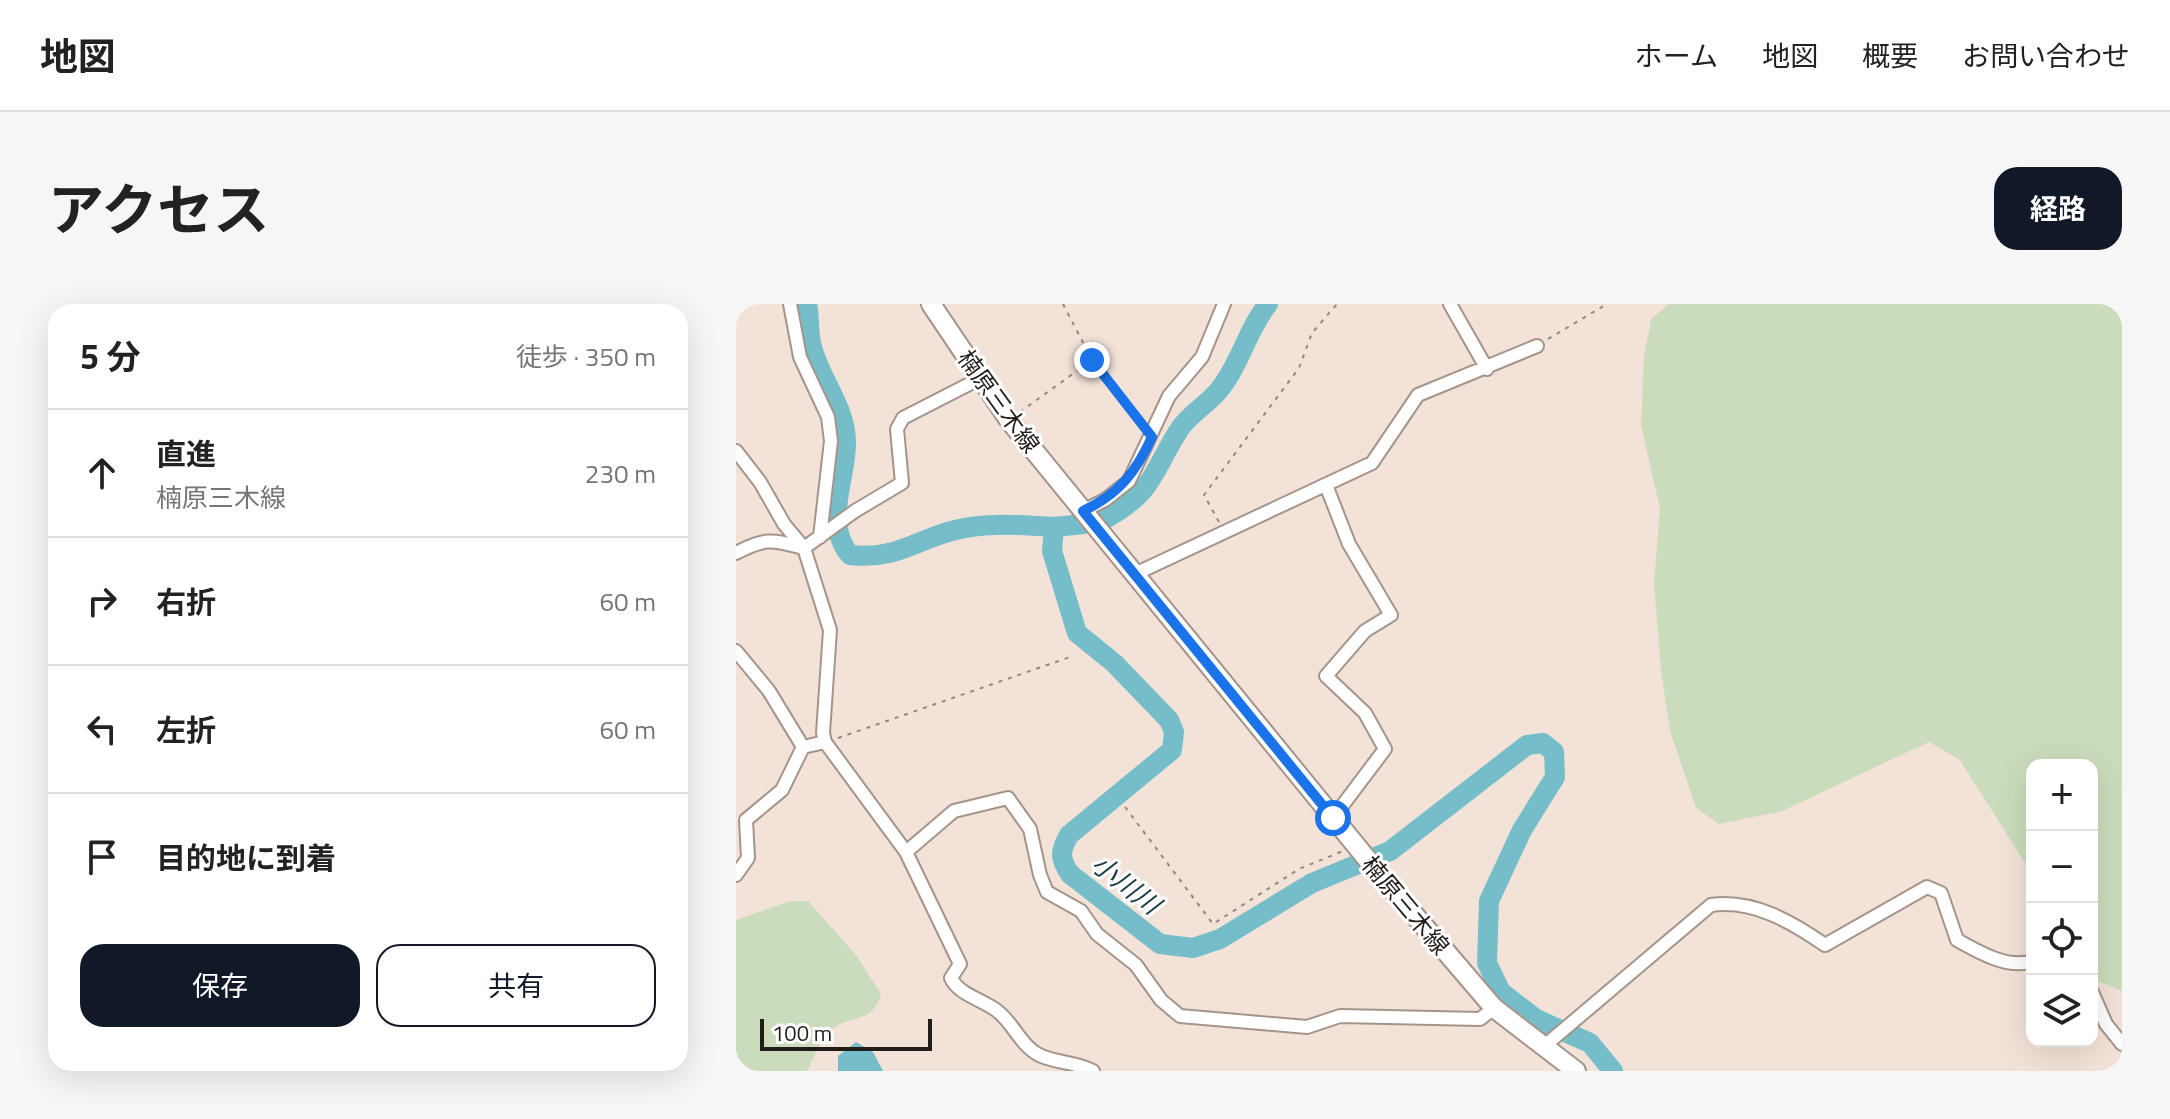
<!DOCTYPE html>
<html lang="ja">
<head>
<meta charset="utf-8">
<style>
	:root { --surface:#fff; --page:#f6f6f6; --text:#222; --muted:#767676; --line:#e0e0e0; --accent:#111827 }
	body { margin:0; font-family:"Titillium Web","Noto Sans JP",sans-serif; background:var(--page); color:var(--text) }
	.controls { position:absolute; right:24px; bottom:24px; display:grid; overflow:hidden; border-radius:16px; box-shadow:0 8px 32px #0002 }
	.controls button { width:72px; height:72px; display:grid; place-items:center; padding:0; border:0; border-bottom:2px solid var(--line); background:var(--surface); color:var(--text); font:40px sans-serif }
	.scale { position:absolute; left:24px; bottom:20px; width:172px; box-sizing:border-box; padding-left:8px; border:4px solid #231d19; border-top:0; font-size:22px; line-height:28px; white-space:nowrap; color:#231d19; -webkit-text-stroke:6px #fff; paint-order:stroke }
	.stop { position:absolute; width:24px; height:24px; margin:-18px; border:6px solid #1a73e8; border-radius:50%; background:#fff }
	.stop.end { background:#1a73e8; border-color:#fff; box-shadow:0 2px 8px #0008 }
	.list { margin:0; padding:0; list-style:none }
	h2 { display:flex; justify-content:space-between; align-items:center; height:104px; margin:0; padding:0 32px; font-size:34px }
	h2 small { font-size:26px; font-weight:400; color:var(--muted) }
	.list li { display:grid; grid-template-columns:52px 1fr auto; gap:24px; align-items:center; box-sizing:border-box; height:128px; padding:0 32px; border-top:2px solid var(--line) }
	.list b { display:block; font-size:30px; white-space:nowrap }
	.list p { margin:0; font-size:26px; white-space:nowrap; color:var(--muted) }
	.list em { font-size:26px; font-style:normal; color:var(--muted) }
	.actions { display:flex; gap:16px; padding:24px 32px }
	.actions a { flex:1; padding:18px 0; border:2px solid var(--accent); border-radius:24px; text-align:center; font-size:28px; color:var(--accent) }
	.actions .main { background:var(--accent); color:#fff }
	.icon { flex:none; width:44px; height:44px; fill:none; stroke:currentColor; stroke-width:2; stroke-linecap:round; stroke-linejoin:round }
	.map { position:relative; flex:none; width:1386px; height:767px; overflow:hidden; border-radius:24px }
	header { display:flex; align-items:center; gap:48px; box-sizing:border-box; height:112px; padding:0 40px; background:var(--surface); border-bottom:2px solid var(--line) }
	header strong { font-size:38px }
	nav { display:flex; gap:44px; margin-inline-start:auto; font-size:28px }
	.intro { display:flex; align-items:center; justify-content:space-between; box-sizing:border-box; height:192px; padding:0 48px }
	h1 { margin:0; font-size:56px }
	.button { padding:20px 36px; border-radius:24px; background:var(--accent); color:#fff; font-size:28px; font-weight:700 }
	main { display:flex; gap:48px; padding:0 48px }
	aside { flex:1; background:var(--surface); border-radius:24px; box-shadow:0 8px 32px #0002 }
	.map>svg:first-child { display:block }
</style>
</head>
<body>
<header>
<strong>地図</strong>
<nav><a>ホーム</a><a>地図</a><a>概要</a><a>お問い合わせ</a></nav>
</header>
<div class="intro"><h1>アクセス</h1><a class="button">経路</a></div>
<main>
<aside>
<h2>5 分<small>徒歩 · 350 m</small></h2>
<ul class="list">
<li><svg class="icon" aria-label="ahead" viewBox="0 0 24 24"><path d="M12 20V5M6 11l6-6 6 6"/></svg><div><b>直進</b><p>楠原三木線</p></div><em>230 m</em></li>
<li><svg class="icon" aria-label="right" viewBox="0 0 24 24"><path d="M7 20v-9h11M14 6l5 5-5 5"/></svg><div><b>右折</b></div><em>60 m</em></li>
<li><svg class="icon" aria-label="left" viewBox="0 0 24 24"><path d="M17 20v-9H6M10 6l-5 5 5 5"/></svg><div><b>左折</b></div><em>60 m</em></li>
<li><svg class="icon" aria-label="arrive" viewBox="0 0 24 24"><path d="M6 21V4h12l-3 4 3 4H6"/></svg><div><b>目的地に到着</b></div></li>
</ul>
<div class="actions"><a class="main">保存</a><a>共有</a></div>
</aside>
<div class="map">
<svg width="1386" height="767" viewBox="0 0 1386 767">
	<rect width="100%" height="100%" fill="#f3e2d8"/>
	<!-- green -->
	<path fill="#cbdcbc" d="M933,0H1386V687L1356,675V461H1296V570L1224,456L1193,438L1046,507L983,520L960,504L934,427L925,366L918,279L924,205L905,121L908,53L915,15Z
		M54,597H72L120,651L145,690C136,722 113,709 94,727C83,737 78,754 71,767H0V616Z"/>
	<!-- water -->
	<path fill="#75bec9" d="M120,738L137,748L147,767H102V752Z"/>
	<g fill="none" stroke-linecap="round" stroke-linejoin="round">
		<!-- river -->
		<path stroke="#75bec9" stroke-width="20" d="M71,0C74,14 72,30 76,43C84,75 109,102 110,137C111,175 86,217 114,251C164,257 185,231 229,224C258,219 289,221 318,223L316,247L341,329L378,359L433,416L438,428L436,446L333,531C324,547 323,554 334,570L424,640L457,644L484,635L576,579L654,547L791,441L807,439L818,448L819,473L786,526L753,597L751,659L765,688L800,715L854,739L877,767
			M369,215C419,187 415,170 443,126C453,110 471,101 483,86C504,61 511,26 532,0
			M318,223L348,220"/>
		<!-- street casing -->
		<g stroke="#a4948a" stroke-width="16">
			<path id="street" d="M54,0L64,53L92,113L95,137L84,233
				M714,0L751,65
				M0,147L24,178L48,220L68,244L94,326L87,429L89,438L170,548
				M590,181L613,240L655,311L629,327L590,372L629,409L649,445L597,514
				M347,207L369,196L393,177L433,92L466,53L488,0
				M0,249C30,233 37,236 68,244L119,207L166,179L161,125L167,114L245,74
				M401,269L636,159L682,91L801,42
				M0,347L33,387L67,443L89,438
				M0,571L12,554L10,516L46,486L67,443
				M1356,688L1370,720L1386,740
				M806,744L975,601C1017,595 1056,618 1089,641L1191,583L1205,589L1221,636C1241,647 1272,666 1296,657
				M357,767C340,758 320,759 303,751C284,741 277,718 260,706C245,695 222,690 215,674L224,660L170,548L218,507L272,494L294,525L304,571L311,588L345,607L361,630L400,661L425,696L444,712L571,723L604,712L744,715L758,704"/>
		</g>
		<!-- secondary casing -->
		<g stroke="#a4948a" stroke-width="22">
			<path id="secondary" d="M195,0L273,116L640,566L758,704L840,767"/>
		</g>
		<!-- path -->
		<path stroke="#938780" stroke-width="2" stroke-dasharray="4 6" stroke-linecap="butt" d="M327,0L356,56L406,119
			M812,35L871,0
			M284,108L356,56
			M483,218L468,191L563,64L576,29L601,0
			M102,434L337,352
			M389,503L477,620L563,565L607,547"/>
		<!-- street -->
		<use href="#street" stroke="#fff" stroke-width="12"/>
		<!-- secondary -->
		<use href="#secondary" stroke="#fff" stroke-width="18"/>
	</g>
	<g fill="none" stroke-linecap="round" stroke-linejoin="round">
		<!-- route -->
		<path stroke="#1a73e8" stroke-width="10" d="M356,56L416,133C400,168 383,190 347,207L597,514"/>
	</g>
	<g text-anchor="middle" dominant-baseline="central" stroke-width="6" stroke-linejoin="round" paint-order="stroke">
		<!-- street labels -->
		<g font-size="24" fill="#231d19" stroke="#fff">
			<text transform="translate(263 97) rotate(54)">楠原三木線</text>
			<text transform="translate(670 601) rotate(50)">楠原三木線</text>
		</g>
		<!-- water labels -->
		<g font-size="26" font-style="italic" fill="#1d4046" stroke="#fff">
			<text transform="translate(390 580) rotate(38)">小川川</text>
		</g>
	</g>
</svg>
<div class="controls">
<button>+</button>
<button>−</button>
<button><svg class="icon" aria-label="locate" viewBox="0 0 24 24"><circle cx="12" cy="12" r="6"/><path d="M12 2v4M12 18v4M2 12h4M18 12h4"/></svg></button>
<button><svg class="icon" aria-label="layers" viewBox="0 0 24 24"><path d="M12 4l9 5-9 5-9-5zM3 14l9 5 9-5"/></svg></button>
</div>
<div class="scale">100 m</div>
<div class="stop" style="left:597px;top:514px"></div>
<div class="stop end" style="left:356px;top:56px"></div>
</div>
</main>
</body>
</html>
